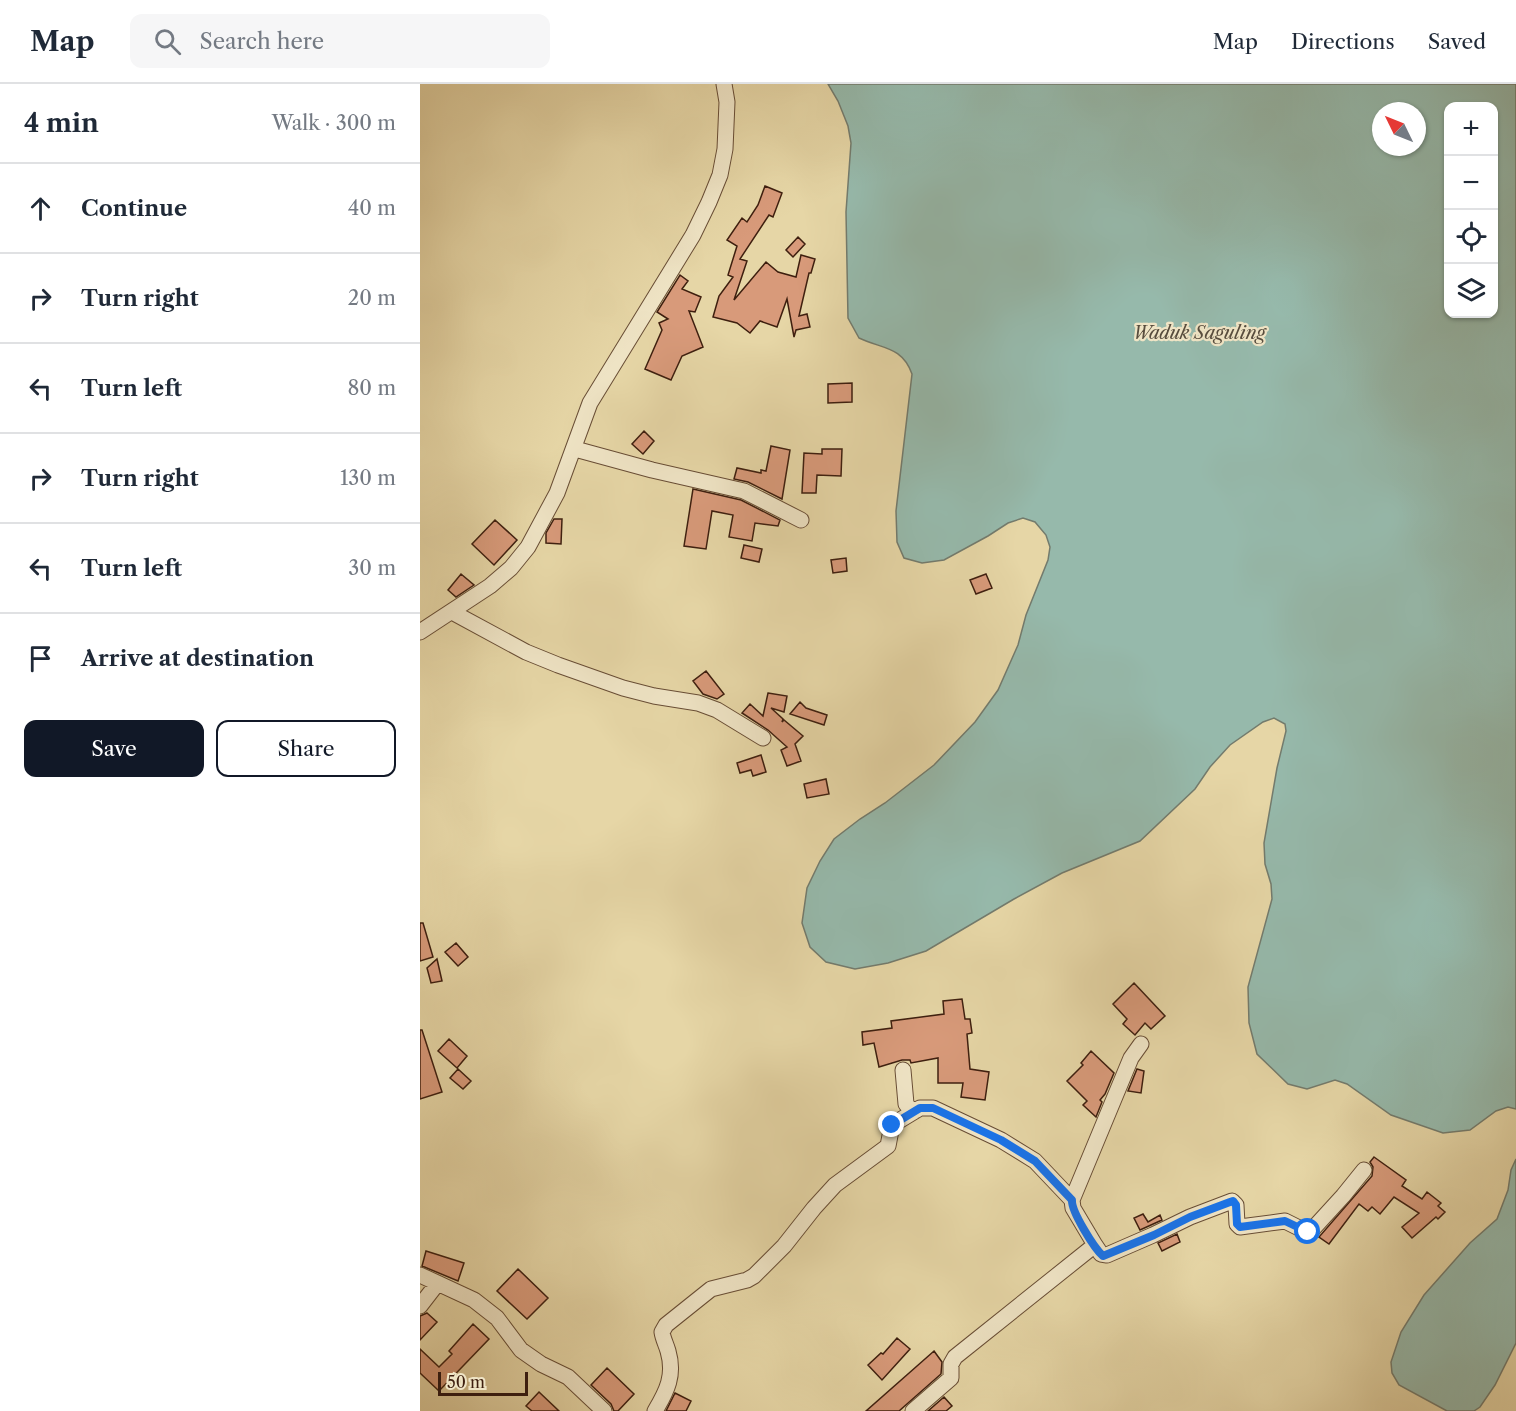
<!DOCTYPE html>
<html lang="en">
<head>
<meta charset="utf-8">
<style>
	:root { --surface:#fff; --page:#f6f6f7; --text:#1f2937; --muted:#747a83; --line:#e0e1e3; --accent:#111827 }
	body { margin:0; font-family:"Libre Caslon Text",serif; background:var(--page); color:var(--text) }
	.controls { position:absolute; right:18px; top:18px; display:grid; overflow:hidden; border-radius:12px; box-shadow:0 2px 4px #0004 }
	.controls button { width:54px; height:54px; display:grid; place-items:center; padding:0; border:0; border-bottom:2px solid var(--line); background:var(--surface); color:var(--text); font:30px sans-serif }
	.compass { position:absolute; left:952px; top:18px; width:54px; height:54px; border-radius:50%; background:var(--surface); box-shadow:0 2px 4px #0004; rotate:313deg }
	.scale { position:absolute; left:18px; bottom:15px; width:90px; box-sizing:border-box; padding-left:6px; border:3px solid #3e1f0f; border-top:0; font-size:16px; line-height:21px; white-space:nowrap; color:#3e1f0f; -webkit-text-stroke:4px #efe4c5; paint-order:stroke }
	.stop { position:absolute; width:18px; height:18px; margin:-14px; border:4px solid #1a73e8; border-radius:50%; background:#fff }
	.stop.end { background:#1a73e8; border-color:#fff; box-shadow:0 2px 6px #0008 }
	.list { margin:0; padding:0; list-style:none }
	h2 { display:flex; justify-content:space-between; align-items:center; height:78px; margin:0; padding:0 24px; font-size:26px }
	h2 small { font-size:20px; font-weight:400; color:var(--muted) }
	.list li { display:grid; grid-template-columns:39px 1fr auto; gap:18px; align-items:center; box-sizing:border-box; height:90px; padding:0 24px; border-top:2px solid var(--line) }
	.list b { display:block; font-size:22px; white-space:nowrap }
	.list em { font-size:20px; font-style:normal; color:var(--muted) }
	.actions { display:flex; gap:12px; padding:18px 24px }
	.actions a { flex:1; padding:14px 0; border:2px solid var(--accent); border-radius:12px; text-align:center; font-size:21px; color:var(--accent) }
	.actions .main { background:var(--accent); color:#fff }
	.icon { flex:none; width:33px; height:33px; fill:none; stroke:currentColor; stroke-width:2; stroke-linecap:round; stroke-linejoin:round }
	.map { position:relative; flex:none; width:1096px; height:1327px; overflow:hidden }
	header { display:flex; align-items:center; gap:36px; box-sizing:border-box; height:84px; padding:0 30px; background:var(--surface); border-bottom:2px solid var(--line) }
	header strong { font-size:28px }
	nav { display:flex; gap:33px; margin-inline-start:auto; font-size:21px }
	.search { width:420px; height:54px; background:var(--page); display:flex; align-items:center; gap:15px; box-sizing:border-box; padding:0 21px; border-radius:12px; color:var(--muted); font-size:22px }
	main { display:flex }
	aside { flex:1; background:var(--surface) }
	.map>svg:first-child { display:block }
</style>
</head>
<body>
<header>
<strong>Map</strong>
<div class="search"><svg class="icon" aria-label="search" viewBox="0 0 24 24"><circle cx="10" cy="10" r="6"/><path d="M15 15l6 6"/></svg>Search here</div>
<nav><a>Map</a><a>Directions</a><a>Saved</a></nav>
</header>
<main>
<aside>
<h2>4 min<small>Walk · 300 m</small></h2>
<ul class="list">
<li><svg class="icon" aria-label="ahead" viewBox="0 0 24 24"><path d="M12 20V5M6 11l6-6 6 6"/></svg><div><b>Continue</b></div><em>40 m</em></li>
<li><svg class="icon" aria-label="right" viewBox="0 0 24 24"><path d="M7 20v-9h11M14 6l5 5-5 5"/></svg><div><b>Turn right</b></div><em>20 m</em></li>
<li><svg class="icon" aria-label="left" viewBox="0 0 24 24"><path d="M17 20v-9H6M10 6l-5 5 5 5"/></svg><div><b>Turn left</b></div><em>80 m</em></li>
<li><svg class="icon" aria-label="right" viewBox="0 0 24 24"><path d="M7 20v-9h11M14 6l5 5-5 5"/></svg><div><b>Turn right</b></div><em>130 m</em></li>
<li><svg class="icon" aria-label="left" viewBox="0 0 24 24"><path d="M17 20v-9H6M10 6l-5 5 5 5"/></svg><div><b>Turn left</b></div><em>30 m</em></li>
<li><svg class="icon" aria-label="arrive" viewBox="0 0 24 24"><path d="M6 21V4h12l-3 4 3 4H6"/></svg><div><b>Arrive at destination</b></div></li>
</ul>
<div class="actions"><a class="main">Save</a><a>Share</a></div>
</aside>
<div class="map">
<svg width="1096" height="1327" viewBox="0 0 1096 1327">
	<rect width="100%" height="100%" fill="#e6d6a6"/>
	<filter id="stains"><feTurbulence type="fractalNoise" baseFrequency=".00333" numOctaves="4"/><feColorMatrix values="0 0 0 0 .2 0 0 0 0 .09 0 0 0 0 .02 0 0 0 .5 -.17"/></filter>
	<radialGradient id="worn" r=".72"><stop offset=".6" stop-color="#630" stop-opacity="0"/><stop offset="1" stop-color="#630" stop-opacity=".3"/></radialGradient>
	<!-- water -->
	<path fill="#96b9ab" stroke="#737b6d" stroke-width="1.5" fill-rule="evenodd" d="M408,0H1096V1025L1088,1023L1076,1027L1050,1046L1023,1049L971,1031L927,1000L915,996L887,1005L868,1000L837,970L829,939L828,903L852,815L851,800L845,780L844,759L857,684L866,647L865,640L854,634L843,638L810,661L790,683L775,705L720,757L642,789L594,815L506,867L468,879L435,885L406,878L390,863L382,839L387,804L400,777L414,755L440,735L465,719L514,681L555,638L578,606L598,561L606,531L628,476L630,463L626,451L615,438L603,434L588,439L568,452L524,476L502,479L484,474L477,458L476,427L492,290C482,262 462,265 439,254L428,234L426,128L431,59L428,42L418,17ZM1028,22H1074V230H1028ZM961,27H997V63H961Z
		M1096,1075V1259L1075,1301L1060,1323L1054,1327H1027L979,1301L972,1289L971,1278L981,1248L1004,1211L1050,1159L1077,1135L1088,1106L1091,1086Z"/>
	<!-- building -->
	<path fill="#d89a7a" stroke="#3e1f0f" stroke-width="1.5" d="M345,102L362,109L353,133L349,131L320,175L327,177L314,216L346,178L358,188L376,193L381,171L395,175L391,189H389L379,232L387,230L390,243L376,246L374,253L367,215L357,243L340,237L330,249L317,239L293,233L299,212L313,193L308,191L317,162L307,156L322,134L327,138L338,121Z
		M378,153L385,160L373,173L366,166Z
		M260,191L268,197L262,205L281,213L275,228L269,227L283,263L262,272L251,296L225,285L242,246L239,239L248,235L237,228Z
		M432,299V318L408,319V300Z
		M224,347L234,357L223,370L212,360Z
		M351,362L370,366L362,415L328,398L314,395L317,384L341,389V386L346,387Z
		M402,365H422L421,392L397,391L396,409H382L384,369L402,370Z
		M273,405L321,416L360,436L358,442L335,439L332,457L309,453L313,431L292,427L286,465L264,462Z
		M134,435H142L141,460L126,459V449Z
		M75,436L97,456L74,481L52,460Z
		M324,461L342,465L339,478L321,474Z
		M426,474L427,487L413,489L411,476Z
		M41,490L54,501L36,513L28,506Z
		M566,490L572,504L556,510L550,496Z
		M286,587L304,610L297,615L283,610L273,597Z
		M348,609L367,612L364,628L351,624L363,635L362,638L364,636L383,652L375,660L381,677L367,682L361,666L367,663L348,646L322,629L330,620L343,632Z
		M380,618L386,624L407,631L404,641L370,630Z
		M341,671L346,688L333,692L331,686L320,689L317,679Z
		M406,695L409,710L387,714L384,700Z
		M0,839H3L13,873L0,877Z
		M36,859L48,873L38,882L25,868Z
		M17,875L22,897L11,899L7,884Z
		M714,899L745,932L731,945L725,939L715,951L703,940L707,935L693,920Z
		M542,915L545,935H550L552,949L547,950L550,985L569,988L565,1016L541,1013L543,999H518V974L491,979L490,976H482L459,983L454,959L443,961L442,948L472,944L471,937L524,930L523,917Z
		M0,946H2L22,1008L0,1015Z
		M29,955L47,972L37,984L18,967Z
		M671,967L694,989L685,1010L680,1016L682,1018L676,1033L663,1021L667,1017L647,997L663,981L661,979Z
		M38,985L51,997L43,1005L30,994Z
		M717,985L724,987L721,1009L708,1007Z
		M954,1073L986,1096L982,1102L1002,1115L1007,1108L1021,1119L1018,1122L1025,1128L1018,1135L1016,1133L992,1154L982,1143L999,1129L974,1113L960,1130L952,1123L948,1127L939,1120L909,1160L899,1153L952,1092L953,1083L950,1078Z
		M723,1130L728,1138L740,1131L742,1136L720,1146L714,1134Z
		M757,1150L760,1158L742,1167L738,1159Z
		M6,1167L44,1179L38,1197L2,1182Z
		M98,1185L128,1214L107,1235L77,1207Z
		M7,1229L17,1238L0,1256V1232Z
		M53,1240L69,1255L19,1307L0,1289V1265L19,1283L32,1270L29,1267Z
		M477,1254L490,1265L462,1296L448,1281L461,1269L463,1270Z
		M514,1267L522,1278L521,1290L479,1327H446Z
		M187,1284L214,1310L198,1327H194L191,1320L171,1301Z
		M119,1308L139,1327H112L106,1322Z
		M255,1309L271,1317L266,1327H246Z
		M524,1313L532,1322L526,1327H508Z"/>
	<g fill="none" stroke-linecap="round" stroke-linejoin="round">
		<!-- street casing -->
		<g stroke="#684d35" stroke-width="17">
			<path id="street" d="M155,365L232,386L324,407L381,436
				M32,528L106,568L138,581L203,604L234,612L278,619L297,626L343,654
				M0,548L70,502L91,484L108,463L137,409L170,319L273,151L289,118L300,91L305,65L307,18L304,0
				M483,986L486,1020L490,1025L497,1026
				M675,1161L653,1124L652,1116L711,974L721,960
				M0,1191L54,1216L77,1234L101,1266L121,1280L148,1293L184,1327
				M0,1222L17,1200
				M235,1327C247,1307 255,1291 248,1267C246,1260 243,1255 242,1248L246,1241L291,1205L327,1196L334,1192L364,1162L394,1124L415,1101L468,1062L472,1041L500,1024H513L581,1056L615,1077L652,1116
				M493,1327L531,1294V1280L535,1273L675,1161L681,1170L687,1171L733,1151L770,1133L812,1117L816,1121L817,1140L820,1143L865,1137L885,1147H891L923,1112L944,1086"/>
		</g>
		<!-- street -->
		<use href="#street" stroke="#efe4c5" stroke-width="15"/>
	</g>
	<g fill="none" stroke-linecap="round" stroke-linejoin="round">
		<!-- route -->
		<path stroke="#1a73e8" stroke-width="8" d="M472,1041L500,1024H513L581,1056L615,1077L652,1116C651,1127 674,1164 683,1172L734,1151L770,1133L810,1118L813,1117L816,1121L817,1140L820,1143L865,1137L888,1148"/>
	</g>
	<g text-anchor="middle" dominant-baseline="central" stroke-width="4.5" stroke-linejoin="round" paint-order="stroke">
		<!-- water labels -->
		<g font-size="18" font-style="italic" fill="#584d3e" stroke="#efe4c5">
			<text x="779" y="249">Waduk Saguling</text>
		</g>
	</g>
	<rect width="100%" height="100%" filter="url(#stains)"/>
	<rect width="100%" height="100%" fill="url(#worn)"/>
</svg>
<div class="controls">
<button>+</button>
<button>−</button>
<button><svg class="icon" aria-label="locate" viewBox="0 0 24 24"><circle cx="12" cy="12" r="6"/><path d="M12 2v4M12 18v4M2 12h4M18 12h4"/></svg></button>
<button><svg class="icon" aria-label="layers" viewBox="0 0 24 24"><path d="M12 4l9 5-9 5-9-5zM3 14l9 5 9-5"/></svg></button>
</div>
<svg class="compass" viewBox="-18 -18 36 36"><path d="M0-13l5 13h-10z" fill="#e53935"/><path d="M0 13l5-13h-10z" fill="#747a83"/></svg>
<div class="scale">50 m</div>
<div class="stop" style="left:888px;top:1148px"></div>
<div class="stop end" style="left:472px;top:1041px"></div>
</div>
</main>
</body>
</html>
